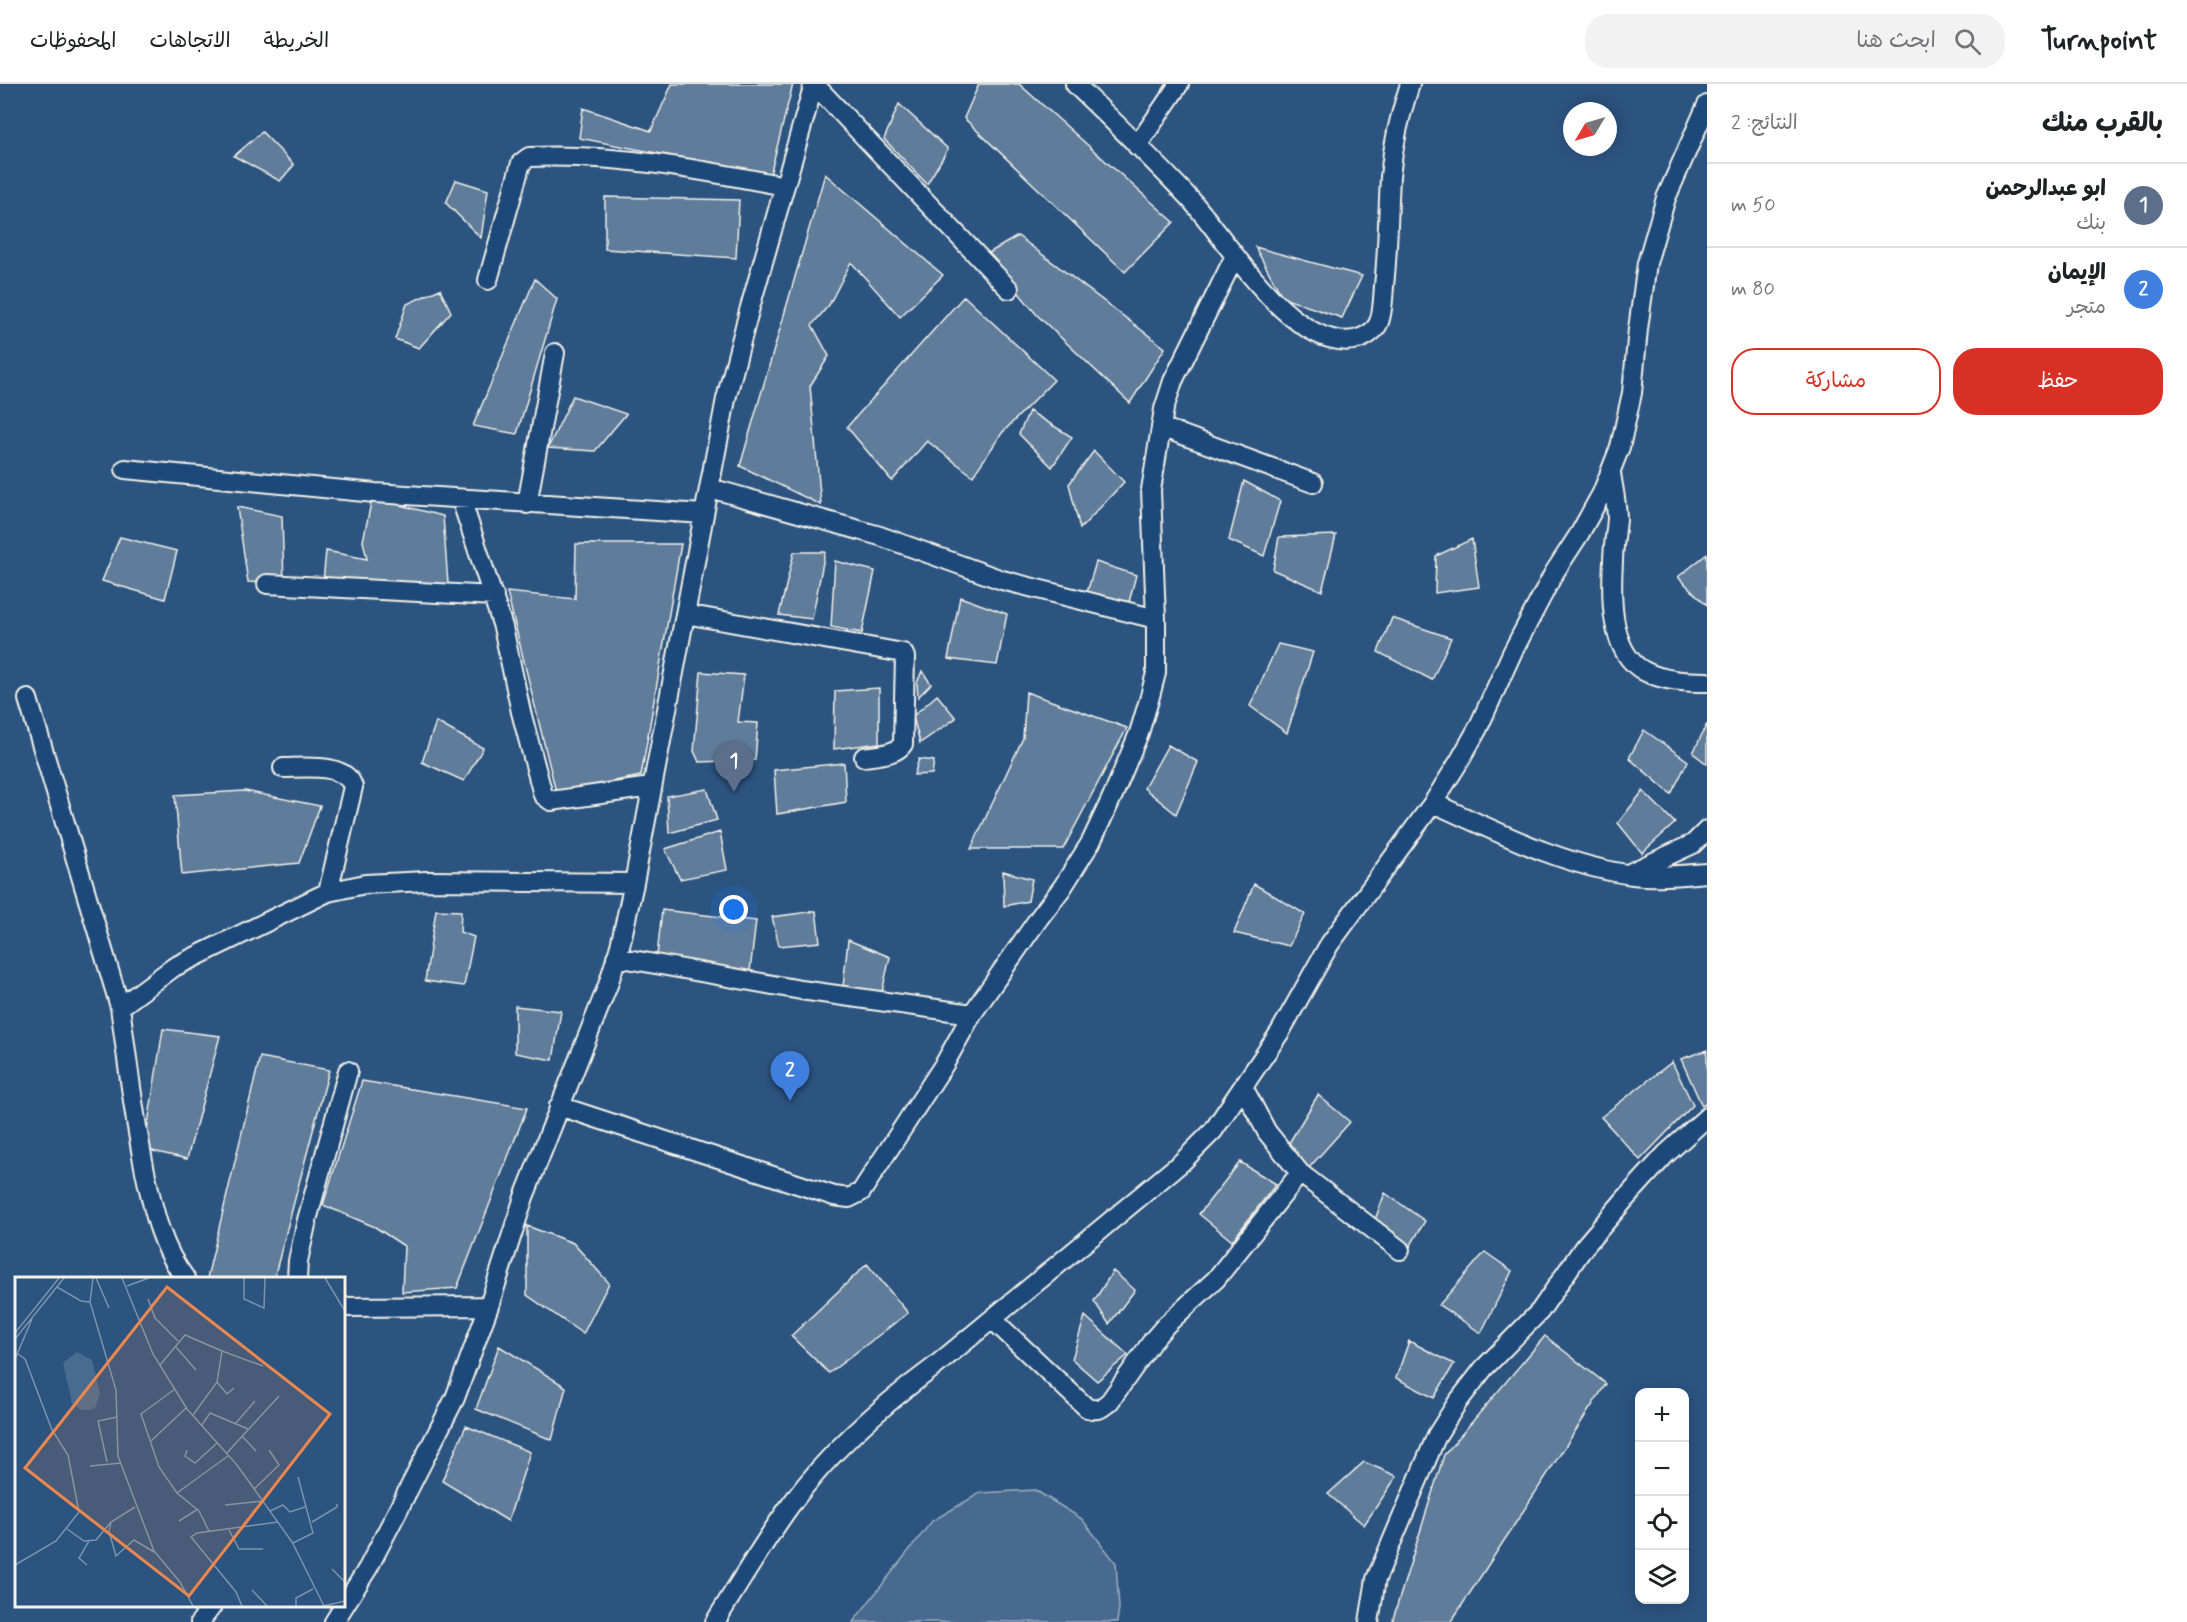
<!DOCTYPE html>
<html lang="ar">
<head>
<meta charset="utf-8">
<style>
	:root { --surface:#fff; --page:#f2f2f2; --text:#202124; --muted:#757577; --line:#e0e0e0; --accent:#d93025 }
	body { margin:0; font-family:Mynerve,"Playpen Sans Arabic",sans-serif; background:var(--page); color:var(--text); direction:rtl }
	.controls { position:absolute; right:18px; bottom:18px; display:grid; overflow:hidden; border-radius:12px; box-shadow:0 3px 15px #0003 }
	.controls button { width:54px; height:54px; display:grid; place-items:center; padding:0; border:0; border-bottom:2px solid var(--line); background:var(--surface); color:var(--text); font:30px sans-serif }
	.compass { position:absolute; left:1563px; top:18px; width:54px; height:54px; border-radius:50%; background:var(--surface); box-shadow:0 3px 15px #0003; rotate:232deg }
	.you { position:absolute; left:734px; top:826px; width:21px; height:21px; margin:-15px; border:4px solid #fff; border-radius:50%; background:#1a73e8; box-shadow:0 0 0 9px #1a73e833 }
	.badge { display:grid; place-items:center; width:39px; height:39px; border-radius:50%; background:var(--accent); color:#fff; font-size:20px; font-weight:700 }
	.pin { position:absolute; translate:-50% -50px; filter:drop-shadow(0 2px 3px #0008) }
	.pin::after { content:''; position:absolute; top:32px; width:21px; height:18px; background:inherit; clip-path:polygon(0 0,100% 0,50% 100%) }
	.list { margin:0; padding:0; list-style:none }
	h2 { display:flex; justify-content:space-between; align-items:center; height:78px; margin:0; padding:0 24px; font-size:26px }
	h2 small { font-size:20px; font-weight:400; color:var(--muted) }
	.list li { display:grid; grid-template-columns:39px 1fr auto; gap:18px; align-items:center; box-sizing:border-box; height:84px; padding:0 24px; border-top:2px solid var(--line) }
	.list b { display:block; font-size:22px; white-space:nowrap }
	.list p { margin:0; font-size:20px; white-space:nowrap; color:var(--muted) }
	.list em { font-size:20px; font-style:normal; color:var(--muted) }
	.actions { display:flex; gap:12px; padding:18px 24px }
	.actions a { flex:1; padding:14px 0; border:2px solid var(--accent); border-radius:24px; text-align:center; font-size:21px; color:var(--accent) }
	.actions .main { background:var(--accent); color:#fff }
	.icon { flex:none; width:33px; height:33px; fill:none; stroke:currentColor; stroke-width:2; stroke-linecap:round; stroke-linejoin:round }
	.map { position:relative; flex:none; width:1707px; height:1538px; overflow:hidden; direction:ltr }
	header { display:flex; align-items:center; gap:36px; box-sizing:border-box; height:84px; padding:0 30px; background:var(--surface); border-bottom:2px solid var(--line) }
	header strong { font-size:28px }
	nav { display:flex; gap:33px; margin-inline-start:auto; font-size:21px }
	.search { width:420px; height:54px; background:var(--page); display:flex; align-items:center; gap:15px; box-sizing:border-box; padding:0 21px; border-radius:24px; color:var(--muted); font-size:22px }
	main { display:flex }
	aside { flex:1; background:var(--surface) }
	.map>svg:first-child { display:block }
</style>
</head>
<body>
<header>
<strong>Turnpoint</strong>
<div class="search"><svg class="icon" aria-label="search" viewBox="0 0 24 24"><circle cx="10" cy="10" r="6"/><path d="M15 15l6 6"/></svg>ابحث هنا</div>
<nav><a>الخريطة</a><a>الاتجاهات</a><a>المحفوظات</a></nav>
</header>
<main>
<aside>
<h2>بالقرب منك<small>النتائج: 2</small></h2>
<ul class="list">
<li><span class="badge" style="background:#5c6f8a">1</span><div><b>ابو عبدالرحمن</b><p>بنك</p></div><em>50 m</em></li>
<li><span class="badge" style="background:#3f7fe0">2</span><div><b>الإيمان</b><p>متجر</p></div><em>80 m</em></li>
</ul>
<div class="actions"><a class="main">حفظ</a><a>مشاركة</a></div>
</aside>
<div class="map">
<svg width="1707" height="1538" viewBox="0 0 1707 1538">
	<rect width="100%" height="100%" fill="#2c5481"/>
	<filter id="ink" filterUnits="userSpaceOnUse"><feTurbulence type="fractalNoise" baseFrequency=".0167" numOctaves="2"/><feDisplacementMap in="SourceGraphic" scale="12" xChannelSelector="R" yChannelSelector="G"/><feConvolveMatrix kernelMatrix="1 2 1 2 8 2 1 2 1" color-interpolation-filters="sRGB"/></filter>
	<g filter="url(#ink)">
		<!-- green -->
		<path fill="#496b90" stroke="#9eaebc" stroke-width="1.5" d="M1035,1406L1082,1435L1116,1479L1119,1524L1117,1538H853L932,1437L980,1409Z"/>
		<!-- building -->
		<path fill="#5e7b9a" stroke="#f4f1e8" stroke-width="1.5" d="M672,0H793L770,91L579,54L583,24L651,47Z
			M979,0H1019L1174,138L1125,188L964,34Z
			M899,20L948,65L927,100L884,55Z
			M262,48L294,81L280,97L234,72Z
			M825,90L943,191L900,233L851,178L829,221L812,241L829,272L810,302L821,421L740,382Z
			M456,96L488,106L481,154L446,119Z
			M605,113L739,116L736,174L605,165Z
			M1018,152L1165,264L1130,319L1037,231L987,170Z
			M1255,163L1362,192L1342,234L1283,214Z
			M535,195L557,215L517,350L473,342Z
			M440,205L451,228L419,264L395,255L407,220Z
			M964,212L1054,296L1002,349L973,392L927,357L892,397L847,343Z
			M573,312L626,330L595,367L548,364Z
			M1029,327L1072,353L1052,383L1019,350Z
			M1094,367L1124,398L1080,445L1069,400Z
			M1244,397L1280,417L1264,472L1229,456Z
			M372,414L443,432L448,500L323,498L326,467L367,475L363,457Z
			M237,423L282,432L284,500L248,498Z
			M1336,451L1322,507L1273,486L1279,453Z
			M120,453L177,467L165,515L102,497Z
			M1472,455L1479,503L1435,509L1436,472Z
			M576,460H681L641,692L556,708L507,508L575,515Z
			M794,468H825L812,535L779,531Z
			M1707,470V521L1678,493Z
			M835,477L875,487L862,549L831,543Z
			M1096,478L1136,491L1128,522L1086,512Z
			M960,513L1007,530L997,581L948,575Z
			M1392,534L1451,554L1432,596L1378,568Z
			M1278,560L1313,568L1287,649L1250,622Z
			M922,587L931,600L918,613L917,599Z
			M701,588L744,591L738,638L758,639L755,676L699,678L694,667Z
			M879,604V659L834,665L835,607Z
			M1026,608L1127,644L1063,765H971L1023,654Z
			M937,611L956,634L920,659L913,632Z
			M436,638L483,664L464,697L422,678Z
			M1707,640V680L1693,669Z
			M1644,646L1688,677L1671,710L1629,674Z
			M1168,661L1198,678L1176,730L1144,704Z
			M919,675L934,677L932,690L914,691Z
			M844,679L846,718L777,730L774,686Z
			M707,705L717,736L669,749L667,712Z
			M245,707L320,722L299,779L182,791L175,711Z
			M1643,707L1675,739L1642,769L1618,739Z
			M720,748L727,786L680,795L665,765Z
			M1003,787L1032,795L1028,817L1004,822Z
			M1254,800L1305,830L1289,862L1234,849Z
			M436,826L461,827L460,848L474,853L464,902L425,897Z
			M662,826L756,837L750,887L657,872Z
			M816,827L820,858L779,862L772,833Z
			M848,856L890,873L882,908L843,903Z
			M515,922L561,927L553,976L515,969Z
			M163,945L220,952L187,1075L144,1065Z
			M1707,966V1019L1702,1022L1681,975Z
			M260,973L329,986L274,1194H207Z
			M1672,978L1693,1021L1640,1076L1601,1033Z
			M362,997L527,1024L457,1204L402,1208L404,1162L375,1143L323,1121Z
			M1318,1011L1350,1038L1307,1086L1286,1064Z
			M1240,1078L1276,1100L1232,1157L1199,1130Z
			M1385,1109L1425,1137L1408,1166L1373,1141Z
			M527,1142L573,1159L609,1199L583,1250L527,1211Z
			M1485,1168L1512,1187L1481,1249L1439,1221Z
			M867,1180L908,1229L829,1289L791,1252Z
			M1113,1187L1135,1206L1109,1240L1094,1217Z
			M1085,1232L1128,1271L1097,1297L1072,1275Z
			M1545,1252L1606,1300L1451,1538H1392L1444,1371Z
			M1409,1257L1454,1280L1434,1314L1396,1294Z
			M499,1262L566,1303L552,1356L476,1325Z
			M466,1342L530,1368L508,1437L442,1397Z
			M1364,1378L1397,1392L1364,1441L1328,1410Z"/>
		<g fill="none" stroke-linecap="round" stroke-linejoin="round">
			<!-- minor casing -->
			<g stroke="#f4f1e8" stroke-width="22">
				<path id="minor" d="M814,0L1009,205
					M1075,0C1114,38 1154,76 1191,116C1228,157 1291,266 1354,256C1364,254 1375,248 1379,238C1383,227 1383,214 1384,202C1388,166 1388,130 1390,93C1393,59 1400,32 1410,0
					M1137,62L1179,0
					M488,196L521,79L529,73C615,69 701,86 785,102
					M1161,343L1313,399
					M125,385L375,409L704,430
					M1611,389C1613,404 1617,420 1617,435C1616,449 1613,463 1613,477C1611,510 1609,568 1644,587C1663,597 1686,598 1707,598
					M710,404L880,452L1002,496L1156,535L1151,406L1164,325L1173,297L1235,172
					M461,415L503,543L521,628L543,711L551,717L651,703
					M527,420L555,269
					M267,500L494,512
					M685,530L903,569L905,573L903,660C896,671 876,671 864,673
					M28,615L120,923L174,883L328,808L365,800L427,797L634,799
					M283,684C303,684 346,678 353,703L328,808
					M1433,719C1496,747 1563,782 1633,791C1656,794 1684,791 1707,789
					M1632,788L1693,760L1707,746
					M616,873L801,906L972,930
					M120,923C128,980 134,1036 146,1092C154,1129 162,1164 185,1194
					M1243,1003L1267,1048L1300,1089L1400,1166
					M559,1022L834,1112L849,1114L861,1108L945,979L972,930L1039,834L1062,804L1091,758L1114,709L1139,649L1149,616L1156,589V535
					M297,1194L298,1177L307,1136L348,987
					M344,1223L489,1222
					M992,1235L1087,1324C1098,1327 1101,1325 1110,1317L1153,1256L1166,1241L1216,1195L1300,1089
					M200,1538L212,1522
					M334,1538L368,1484L396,1430L455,1314L489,1222L524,1113L608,901L620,862L634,799L726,315L749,227L814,0
					M715,1538C740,1498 764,1457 792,1419C831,1366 881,1322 934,1283L1182,1078L1213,1047L1280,948L1329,861L1433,719L1460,676L1478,644L1512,569L1554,489L1580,449L1602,409L1620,363L1632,309L1638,245L1647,179L1666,114L1707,21
					M1369,1538L1376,1495L1437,1351L1457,1319L1484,1284L1540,1227L1584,1163L1626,1114L1666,1070L1707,1033"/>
			</g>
			<!-- minor -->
			<use href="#minor" stroke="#1f4a7a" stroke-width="18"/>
		</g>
	</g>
	<!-- overview -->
	<g transform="translate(15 1193)">
		<rect width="330" height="330" fill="#2c5481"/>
		<path d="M62,75L77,83L85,117L80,131L73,133H66L57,126L48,86Z" fill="#496b90"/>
		<path fill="none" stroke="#7c93aa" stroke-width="1.5" d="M78,1L75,25L101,113L103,179L139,274L165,305L178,329M81,1L94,31M107,1L138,77L172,132L222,188L277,265L309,329M229,1V22L249,31L250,1M310,1L330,34M112,9L134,1M42,10L66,24L75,25M133,22L140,41L163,64M0,56L44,1M0,62L49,1M160,69L181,93M0,82L17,42M145,88L170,58L207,74M202,105L212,117L219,111M160,112L126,137L144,190L162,216M178,138L202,105L207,74L248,89M220,147L240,124M187,148L195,136L233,152M227,159L241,174M136,164L171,131M172,173L170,179L180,186L202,166M211,177L264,119M92,185L83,144L102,140M75,189L106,186M239,212L264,188L254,173M210,228L248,224M255,234L268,228L275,235L290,230M164,244L183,232M96,245L94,255L101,279L119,263L139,275M297,245L322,230V227M52,252L69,264L81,263L96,245L120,230M214,253L224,272H248M194,254L184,234L162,216L213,179M278,266L298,256L283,200M0,288L41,264L64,235L53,178L37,153L10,82L3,77M72,288L64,281L74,264M317,292L330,305M237,313L252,329M227,329L221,315L176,260L182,256L263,245M281,329V321L298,312M308,329L330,324"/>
		<path fill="#ec874e" fill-opacity="0.15" stroke="#ec874e" stroke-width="3" d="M152,10L315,137L174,319L10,191Z"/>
		<rect width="330" height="330" fill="none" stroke="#f4f1e8" stroke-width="3"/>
	</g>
</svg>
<div class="controls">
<button>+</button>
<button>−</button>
<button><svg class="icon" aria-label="locate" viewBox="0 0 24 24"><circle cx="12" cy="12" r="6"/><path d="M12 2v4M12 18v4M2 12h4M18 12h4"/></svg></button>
<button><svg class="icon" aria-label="layers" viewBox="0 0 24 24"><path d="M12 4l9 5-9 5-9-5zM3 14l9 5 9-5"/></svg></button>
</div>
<svg class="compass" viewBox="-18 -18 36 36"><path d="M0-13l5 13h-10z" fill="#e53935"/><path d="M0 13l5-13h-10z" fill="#757577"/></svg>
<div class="you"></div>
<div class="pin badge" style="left:734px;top:708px;background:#5c6f8a">1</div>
<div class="pin badge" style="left:790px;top:1017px;background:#3f7fe0">2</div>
</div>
</main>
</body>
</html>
